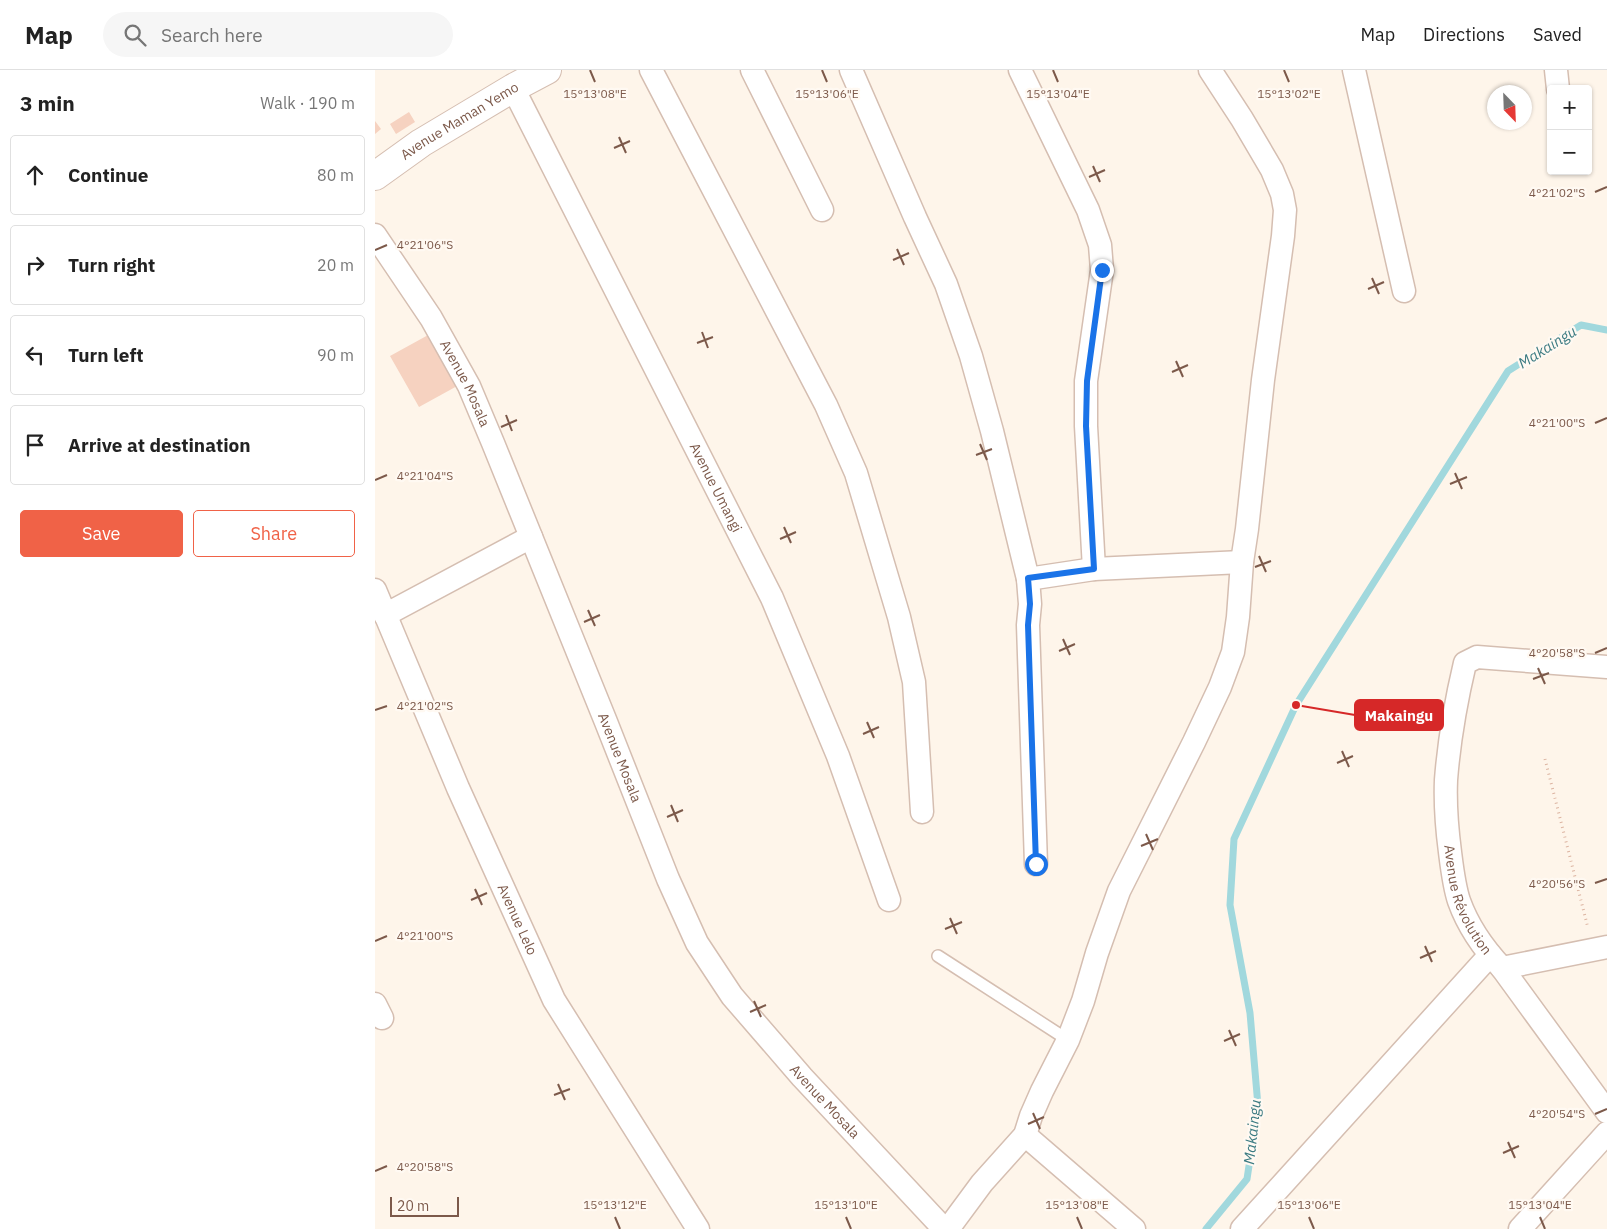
<!DOCTYPE html>
<html lang="en">
<head>
<meta charset="utf-8">
<style>
	:root { --surface:#fff; --page:#f6f6f6; --text:#222; --muted:#767676; --line:#e0e0e0; --accent:#f06247 }
	body { margin:0; font-family:"IBM Plex Sans",sans-serif; background:var(--page); color:var(--text) }
	.controls { position:absolute; right:15px; top:15px; display:grid; overflow:hidden; border-radius:5px; box-shadow:0 1px 4px #0004 }
	.controls button { width:45px; height:45px; display:grid; place-items:center; padding:0; border:0; border-bottom:1px solid var(--line); background:var(--surface); color:var(--text); font:25px sans-serif }
	.compass { position:absolute; left:1112px; top:15px; width:45px; height:45px; border-radius:50%; background:var(--surface); box-shadow:0 1px 4px #0004; rotate:157deg }
	.scale { position:absolute; left:15px; bottom:12px; width:69px; box-sizing:border-box; padding-left:5px; border:2px solid #7c594a; border-top:0; font-size:14px; line-height:18px; white-space:nowrap; color:#7c594a; -webkit-text-stroke:4px #fff9f2; paint-order:stroke }
	.stop { position:absolute; width:15px; height:15px; margin:-11px; border:4px solid #1a73e8; border-radius:50%; background:#fff }
	.stop.end { background:#1a73e8; border-color:#fff; box-shadow:0 1px 5px #0008 }
	.list { margin:0; padding:0; list-style:none }
	h2 { display:flex; justify-content:space-between; align-items:center; height:65px; margin:0; padding:0 20px; font-size:21px }
	h2 small { font-size:16px; font-weight:400; color:var(--muted) }
	.list li { display:grid; grid-template-columns:32px 1fr auto; gap:15px; align-items:center; box-sizing:border-box; height:80px; margin:0 10px 10px; padding:0 10px; border:1px solid var(--line); border-radius:5px }
	.list b { display:block; font-size:19px; white-space:nowrap }
	.list em { font-size:16px; font-style:normal; color:var(--muted) }
	.actions { display:flex; gap:10px; padding:15px 20px }
	.actions a { flex:1; padding:11px 0; border:1px solid var(--accent); border-radius:5px; text-align:center; font-size:18px; color:var(--accent) }
	.actions .main { background:var(--accent); color:#fff }
	.icon { flex:none; width:28px; height:28px; fill:none; stroke:currentColor; stroke-width:2; stroke-linecap:round; stroke-linejoin:round }
	.map { position:relative; flex:none; width:1232px; height:1159px; overflow:hidden }
	header { display:flex; align-items:center; gap:30px; box-sizing:border-box; height:70px; padding:0 25px; background:var(--surface); border-bottom:1px solid var(--line) }
	header strong { font-size:24px }
	nav { display:flex; gap:28px; margin-inline-start:auto; font-size:18px }
	.search { width:350px; height:45px; background:var(--page); display:flex; align-items:center; gap:12px; box-sizing:border-box; padding:0 18px; border-radius:28px; color:var(--muted); font-size:19px }
	main { display:flex }
	aside { flex:1; background:var(--surface) }
	.map>svg:first-child { display:block }
</style>
</head>
<body>
<header>
<strong>Map</strong>
<div class="search"><svg class="icon" aria-label="search" viewBox="0 0 24 24"><circle cx="10" cy="10" r="6"/><path d="M15 15l6 6"/></svg>Search here</div>
<nav><a>Map</a><a>Directions</a><a>Saved</a></nav>
</header>
<main>
<aside>
<h2>3 min<small>Walk · 190 m</small></h2>
<ul class="list">
<li><svg class="icon" aria-label="ahead" viewBox="0 0 24 24"><path d="M12 20V5M6 11l6-6 6 6"/></svg><div><b>Continue</b></div><em>80 m</em></li>
<li><svg class="icon" aria-label="right" viewBox="0 0 24 24"><path d="M7 20v-9h11M14 6l5 5-5 5"/></svg><div><b>Turn right</b></div><em>20 m</em></li>
<li><svg class="icon" aria-label="left" viewBox="0 0 24 24"><path d="M17 20v-9H6M10 6l-5 5 5 5"/></svg><div><b>Turn left</b></div><em>90 m</em></li>
<li><svg class="icon" aria-label="arrive" viewBox="0 0 24 24"><path d="M6 21V4h12l-3 4 3 4H6"/></svg><div><b>Arrive at destination</b></div></li>
</ul>
<div class="actions"><a class="main">Save</a><a>Share</a></div>
</aside>
<div class="map">
<svg width="1232" height="1159" viewBox="0 0 1232 1159">
	<rect width="100%" height="100%" fill="#fef5ea"/>
	<g fill="none" stroke-linecap="round" stroke-linejoin="round">
		<!-- stream -->
		<path stroke="#a1d8dd" stroke-width="7" d="M831,1159L872,1109L883,1036L875,943L855,835L859,769L921,635L1133,301L1206,255L1232,260"/>
	</g>
	<!-- building -->
	<path fill="#f6d2c0" d="M34,42L40,52L21,64L15,54Z
		M0,51L6,59L0,64Z
		M55,264L84,315L44,337L15,286Z"/>
	<g fill="none" stroke-linecap="round" stroke-linejoin="round">
		<!-- service casing -->
		<g stroke="#d5beb1" stroke-width="14">
			<path id="service" d="M563,886L693,970"/>
		</g>
		<!-- minor casing -->
		<g stroke="#d5beb1" stroke-width="25">
			<g id="minor">
				<path d="M276,0L451,335L481,403L524,547L539,612L547,742"/>
				<path d="M377,0L447,140"/>
				<path d="M476,0L540,147L571,214L596,286L617,361L653,509L655,534L653,555L661,794"/>
				<path d="M645,0L713,140L725,175L727,200L711,311V356L719,499"/>
				<path d="M979,0L1029,221"/>
				<path d="M1181,0L1183,19"/>
				<path id="s1" d="M138,18L397,528L463,686L514,830"/>
				<path id="s2" d="M0,165L56,248L94,316L118,373L231,652L293,809L322,873L357,926L427,1007L569,1159"/>
				<path d="M653,509L719,499L867,492"/>
				<path id="s3" d="M0,520L83,718L179,930L323,1159"/>
				<path d="M10,545L156,467"/>
				<path id="s4" d="M1232,597L1102,587L1090,593C1081,631 1074,671 1071,710C1070,734 1072,759 1075,782C1077,798 1079,816 1084,831C1093,856 1109,879 1127,898L1232,1042"/>
				<path d="M1127,898L1232,877"/>
				<path d="M0,934L7,948"/>
				<path d="M650,1065L759,1159"/>
				<path d="M573,1159L607,1113L650,1065L656,1046L667,1021L693,970L708,931L722,883L744,821L819,672L845,617L858,582L863,547L867,492L872,459L888,310L908,166L910,140L907,124L897,100L867,49L835,0"/>
				<path d="M867,1159L1115,885"/>
				<path d="M1145,1159L1232,1063"/>
			</g>
		</g>
		<!-- tertiary casing -->
		<g stroke="#d5beb1" stroke-width="30">
			<g id="tertiary">
				<path id="s5" d="M0,106L46,73L138,18L172,0"/>
			</g>
		</g>
		<!-- path -->
		<path stroke="#dcb4a1" stroke-width="3" stroke-dasharray="1 4" stroke-linecap="butt" d="M1170,689L1213,858"/>
		<!-- service -->
		<use href="#service" stroke="#fff" stroke-width="11"/>
		<!-- minor -->
		<use href="#minor" stroke="#fff" stroke-width="22"/>
		<!-- tertiary -->
		<use href="#tertiary" stroke="#fff" stroke-width="28"/>
	</g>
	<g fill="none" stroke-linecap="round" stroke-linejoin="round">
		<!-- route -->
		<path stroke="#1a73e8" stroke-width="6" d="M661,794L653,555L655,534L653,508L719,499L711,356L712,311L727,200"/>
	</g>
	<!-- ticks -->
	<path fill="none" stroke="#7c594a" stroke-width="2" d="M215,0L220,12M447,0L452,12M678,0L683,12M909,0L914,12M244,67L251,83M239,78L255,71M718,96L725,112M714,107L730,100M1220,122L1232,117M522,179L529,195M0,180L12,175M518,190L534,183M997,208L1004,224M993,219L1009,212M327,262L333,278M322,273L338,267M801,291L808,307M797,302L813,295M131,345L137,361M1220,353L1232,348M126,357L142,350M605,374L612,390M601,385L617,379M1080,403L1087,419M0,410L12,405M1075,414L1092,407M409,457L416,473M405,469L421,462M884,486L891,502M880,497L896,491M213,540L220,556M209,552L225,545M688,569L695,585M684,581L700,574M1220,583L1232,578M1163,598L1170,614M1158,609L1174,603M0,640L12,636M492,652L499,668M488,664L504,657M967,681L974,697M962,693L978,686M296,735L303,752M292,747L308,740M771,764L778,780M766,776L783,769M1220,813L1232,809M100,819L107,835M96,830L112,823M575,848L582,864M570,859L587,852M0,871L12,866M1050,876L1057,892M1045,888L1061,881M379,931L386,947M375,942L391,935M854,960L861,976M849,971L865,964M183,1014L190,1030M179,1025L195,1019M658,1043L665,1059M1220,1044L1232,1039M653,1054L669,1047M1133,1072L1140,1088M1128,1083L1144,1076M0,1101L12,1096M240,1147L245,1159M471,1147L476,1159M702,1147L707,1159M934,1147L939,1159M1165,1147L1170,1159"/>
	<g text-anchor="middle" dominant-baseline="central" stroke-width="4.5" stroke-linejoin="round" paint-order="stroke">
		<!-- street labels -->
		<g font-size="14" fill="#7c594a" stroke="#fff9f2">
			<text stroke="none"><textPath href="#s5" startOffset="101">Avenue Maman Yemo</textPath></text>
			<text stroke="none"><textPath href="#s2" startOffset="174">Avenue Mosala</textPath></text>
			<text stroke="none"><textPath href="#s1" startOffset="448">Avenue Umangi</textPath></text>
			<text stroke="none"><textPath href="#s2" startOffset="579">Avenue Mosala</textPath></text>
			<text stroke="none"><textPath href="#s4" startOffset="386">Avenue Révolution</textPath></text>
			<text stroke="none"><textPath href="#s3" startOffset="359">Avenue Lelo</textPath></text>
			<text stroke="none"><textPath href="#s2" startOffset="984">Avenue Mosala</textPath></text>
		</g>
		<!-- water labels -->
		<g font-size="15" font-style="italic" fill="#3c7b82" stroke="#fff9f2">
			<text transform="translate(1172 277) rotate(-32)">Makaingu</text>
			<text transform="translate(877 1062) rotate(-84)">Makaingu</text>
		</g>
	</g>
	<g font-size="12" text-anchor="middle" fill="#7c594a" stroke="#fff9f2" stroke-width="4.5" stroke-linejoin="round" paint-order="stroke">
		<text x="220" y="28">15°13'08"E</text>
		<text x="452" y="28">15°13'06"E</text>
		<text x="683" y="28">15°13'04"E</text>
		<text x="914" y="28">15°13'02"E</text>
		<text x="1182" y="127">4°21'02"S</text>
		<text x="50" y="179">4°21'06"S</text>
		<text x="1182" y="357">4°21'00"S</text>
		<text x="50" y="410">4°21'04"S</text>
		<text x="1182" y="587">4°20'58"S</text>
		<text x="50" y="640">4°21'02"S</text>
		<text x="1182" y="818">4°20'56"S</text>
		<text x="50" y="870">4°21'00"S</text>
		<text x="1182" y="1048">4°20'54"S</text>
		<text x="50" y="1101">4°20'58"S</text>
		<text x="240" y="1139">15°13'12"E</text>
		<text x="471" y="1139">15°13'10"E</text>
		<text x="702" y="1139">15°13'08"E</text>
		<text x="934" y="1139">15°13'06"E</text>
		<text x="1165" y="1139">15°13'04"E</text>
	</g>
	<!-- callouts -->
	<path fill="none" stroke="#d62828" stroke-width="2" d="M921 635L980 645"/>
	<circle fill="#d62828" stroke="#fff9f2" stroke-width="2" cx="921" cy="635" r="5"/>
	<rect fill="#d62828" stroke="#d62828" stroke-width="2" x="980" y="630" width="88" height="30" rx="5"/>
	<g font-size="15" text-anchor="middle" font-weight="bold" fill="#fff">
		<text x="1024" y="651">Makaingu</text>
	</g>
</svg>
<div class="controls">
<button>+</button>
<button>−</button>
</div>
<svg class="compass" viewBox="-18 -18 36 36"><path d="M0-13l5 13h-10z" fill="#e53935"/><path d="M0 13l5-13h-10z" fill="#767676"/></svg>
<div class="scale">20 m</div>
<div class="stop" style="left:661px;top:794px"></div>
<div class="stop end" style="left:727px;top:200px"></div>
</div>
</main>
</body>
</html>
